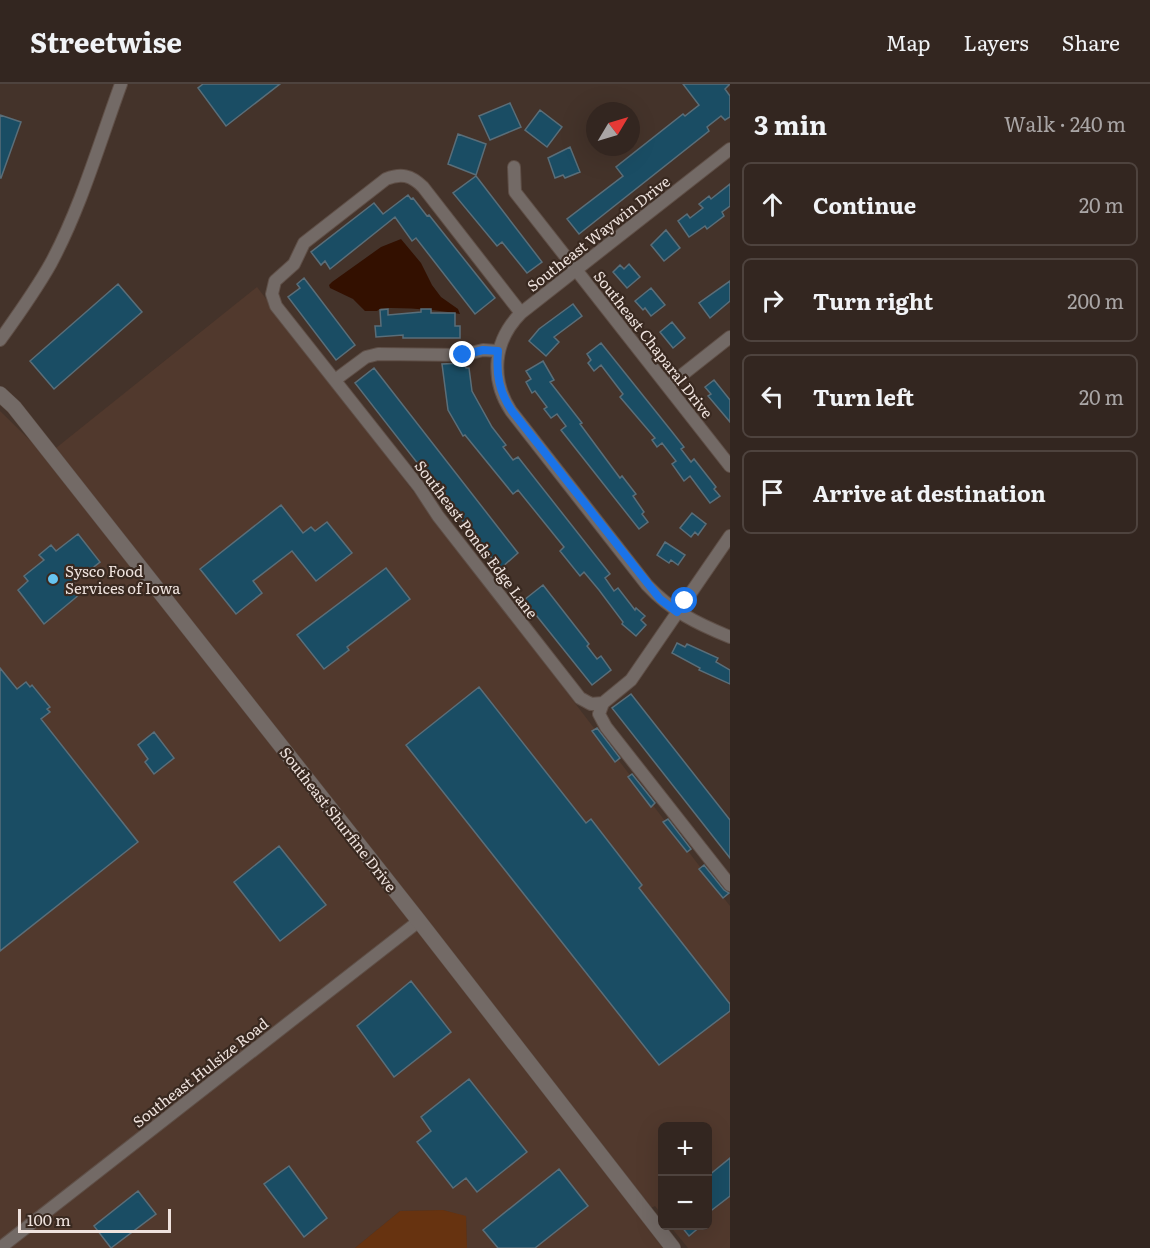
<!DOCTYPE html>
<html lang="en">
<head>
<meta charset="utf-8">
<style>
	:root { --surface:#332620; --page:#3e322d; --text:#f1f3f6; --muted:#a9a5a5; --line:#4e433e }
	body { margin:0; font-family:Literata,serif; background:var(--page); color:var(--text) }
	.controls { position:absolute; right:18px; bottom:18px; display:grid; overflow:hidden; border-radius:9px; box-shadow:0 6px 24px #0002 }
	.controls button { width:54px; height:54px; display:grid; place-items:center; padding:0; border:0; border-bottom:2px solid var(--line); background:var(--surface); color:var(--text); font:30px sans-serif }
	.compass { position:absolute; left:586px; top:18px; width:54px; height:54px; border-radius:50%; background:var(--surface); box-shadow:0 6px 24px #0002; rotate:52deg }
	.scale { position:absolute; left:18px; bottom:15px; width:153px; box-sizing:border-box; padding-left:6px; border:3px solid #eee2dd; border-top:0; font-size:16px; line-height:21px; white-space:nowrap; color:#eee2dd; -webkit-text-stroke:4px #392920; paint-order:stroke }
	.stop { position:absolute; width:18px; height:18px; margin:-14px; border:4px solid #1a73e8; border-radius:50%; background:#fff }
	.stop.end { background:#1a73e8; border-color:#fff; box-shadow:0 2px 6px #0008 }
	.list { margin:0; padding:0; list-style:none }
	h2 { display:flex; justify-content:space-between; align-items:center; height:78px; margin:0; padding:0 24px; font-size:26px }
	h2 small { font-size:20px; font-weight:400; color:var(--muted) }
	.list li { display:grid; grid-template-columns:39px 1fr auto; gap:18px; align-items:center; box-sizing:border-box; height:84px; margin:0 12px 12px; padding:0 12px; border:2px solid var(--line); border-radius:9px }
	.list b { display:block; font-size:22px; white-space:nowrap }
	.list em { font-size:20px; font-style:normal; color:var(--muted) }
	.icon { flex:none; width:33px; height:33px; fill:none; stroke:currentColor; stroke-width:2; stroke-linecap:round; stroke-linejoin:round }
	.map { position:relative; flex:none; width:730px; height:1164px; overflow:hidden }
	header { display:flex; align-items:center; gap:36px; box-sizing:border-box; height:84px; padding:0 30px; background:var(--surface); border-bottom:2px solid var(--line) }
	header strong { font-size:28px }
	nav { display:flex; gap:33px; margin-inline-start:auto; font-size:21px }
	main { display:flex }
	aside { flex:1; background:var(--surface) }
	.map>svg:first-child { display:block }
</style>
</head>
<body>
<header>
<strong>Streetwise</strong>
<nav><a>Map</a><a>Layers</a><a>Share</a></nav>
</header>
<main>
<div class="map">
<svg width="730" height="1164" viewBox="0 0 730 1164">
	<rect width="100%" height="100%" fill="#44332a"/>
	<!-- built -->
	<path fill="#51392d" d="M257,203L730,822V1164H688L670,1142H708V1042H662V1131L655,1122L638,1131L663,1164H467L466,1133L443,1126L400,1127L355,1164H0V327L46,372Z"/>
	<!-- green -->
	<path fill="#673310" d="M443,1126L466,1132L467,1164H355L400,1127Z"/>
	<!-- water -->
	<path fill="#331000" d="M401,155L421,179L432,201L441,213L458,225L460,230C433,225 409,224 381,224L377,227H365L353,215L330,204L329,201L332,198L381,163Z"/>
	<!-- building -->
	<path fill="#1a4d64" stroke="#5a6e79" stroke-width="1.5" d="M203,0H280L226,42L198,4Z
		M683,0H730L725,5L730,12V33L725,36L721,32L707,43L709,47L579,150L567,135L623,92L616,83L683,30L685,32L699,21Z
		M510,19L521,43L490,56L479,32Z
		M540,26L562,43L547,63L525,46Z
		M0,31L21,38L1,94H0Z
		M458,50L486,60L476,91L448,80Z
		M570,63L580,88L565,94L563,91L555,94L548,74Z
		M476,92L542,178L527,189L502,158L497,162L453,109Z
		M730,100V122L722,128L724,132L707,145L705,142L689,153L678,137L687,130L690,134L703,124L699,120L709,112L711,115Z
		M408,111L411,115L413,114L427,132L429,131L495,214L475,230L416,154L412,157L395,133L330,185L325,177L321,181L311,168L374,119L383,130Z
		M666,146L680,164L664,177L651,161Z
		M629,180L640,193L627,204L613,188L620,181L624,185Z
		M304,194L355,261L336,276L288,213L300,204L297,200Z
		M730,197V217L710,234L699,219Z
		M118,200L142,228L54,305L30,277Z
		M651,204L665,221L651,232L645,224L643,226L635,217Z
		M573,220L582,232L554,253L559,258L546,272L529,257L539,245Z
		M388,225V231L421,228V225H431V229H455V242H460V254H403V251L376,253L375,242H381L380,226Z
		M672,238L685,254L673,264L660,248Z
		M601,259L673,349L684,363L681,365L691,378L694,375L716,403L714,405L720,412L710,419L690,392L684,397L672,380L676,377L662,359L657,363L652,356L655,354L620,313L623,310L601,281L594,287L588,279L591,276L587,270Z
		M543,277L554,296L550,298L582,339L580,340L620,394L622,392L636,410L633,412L644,428L642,430L648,438L639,445L561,346L566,342L557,330L551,334L544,325L547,323L535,307L532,309L526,298L531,295L526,287Z
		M465,279L466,284H469L472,307L492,343L506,361L503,363L513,376L518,373L603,481L610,490L605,494L614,507L618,504L635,526L636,524L645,532L641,536L646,541L636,552L622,540L623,538L599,506L584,488L580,492L560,467L564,463L518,406L513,410L465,351L463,352L448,326L442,280Z
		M374,284L518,469L500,485L355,299Z
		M714,296L730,316V338L708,312L711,310L705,303Z
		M281,421L303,449L311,443L315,447L327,438L352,469L316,497L292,467L253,497L262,509L236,530L200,485Z
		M692,429L706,440L698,451L695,448L691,453L680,444Z
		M78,450L100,478L72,500L80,510L44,540L18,506L28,497L24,492L44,476L39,471L51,461L56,467Z
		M665,458L685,471L678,481L671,476L669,479L657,471Z
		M386,484L410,515L347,563L349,566L324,585L297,551Z
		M543,501L589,560L587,562L597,575L601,572L611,586L592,601L524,516Z
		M677,559L685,563L687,560L718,574L716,578L730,586V600L699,586L700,584L672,569Z
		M0,584L17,605L26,598L30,603L32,601L50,623L47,625L50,628L41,635L138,758L0,867Z
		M479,603L586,739L591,735L642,801L639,804L730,920V927L659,981L406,661Z
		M631,610L730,736V774L612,624Z
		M597,644L620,674L615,678L592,647Z
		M154,648L174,674L154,690L145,678L148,675L138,661Z
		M632,690L655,719L651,723L628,693Z
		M668,735L691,765L687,768L663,738Z
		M279,762L326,821L280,857L234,798Z
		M704,781L724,806L729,809L723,814L699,785Z
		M411,897L451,948L394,993L357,942Z
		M469,995L527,1068L477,1108L466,1094L453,1104L417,1058L431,1047L421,1033Z
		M730,1074V1112L708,1129V1092Z
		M289,1082L327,1134L304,1153L264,1100Z
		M559,1085L588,1122L535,1164H498L483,1146Z
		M138,1107L156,1130L111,1164L94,1142Z
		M681,1142H701L689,1152Z"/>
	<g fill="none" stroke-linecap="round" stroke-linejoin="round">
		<!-- minor casing -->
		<g stroke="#5f4f47" stroke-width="14">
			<path id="minor" d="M730,65L521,229C493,257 490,295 511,327L647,501C671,527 698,540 730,553
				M514,83L515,108L730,382
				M521,229L423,103C411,91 401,89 386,95L304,159L294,180L275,197L272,210L276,222L419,403L438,432L580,614L591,620L603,619L631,596L730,452
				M0,256C18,231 36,206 51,179C81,123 99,60 121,0
				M335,296L366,273L378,270L463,271L483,266L498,267
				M668,302L730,253
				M603,619L599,630L606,643L730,801
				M0,1164L419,837"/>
		</g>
		<!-- tertiary casing -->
		<g stroke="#5f4f47" stroke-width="16">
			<path id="tertiary" d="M0,310L14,323L419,837L673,1164"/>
		</g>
		<!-- minor -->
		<use href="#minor" stroke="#736a66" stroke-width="12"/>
		<!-- tertiary -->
		<use href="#tertiary" stroke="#736a66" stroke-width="15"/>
	</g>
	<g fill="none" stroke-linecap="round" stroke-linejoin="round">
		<!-- route -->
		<path stroke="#1a73e8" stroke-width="8" d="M463,271L483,266L498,267C496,290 499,308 512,327L660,515L677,528L685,517"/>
	</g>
	<!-- markers -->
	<circle fill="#67c4f0" stroke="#392920" stroke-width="2" cx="53" cy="495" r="6"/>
	<g text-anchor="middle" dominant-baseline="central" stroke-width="4.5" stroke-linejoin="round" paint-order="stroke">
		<!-- street labels -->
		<g font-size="15" fill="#eee2dd" stroke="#392920">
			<text transform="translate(598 149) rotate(-38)">Southeast Waywin Drive</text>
			<text transform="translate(654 260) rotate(52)">Southeast Chaparal Drive</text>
			<text transform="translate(477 455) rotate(53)">Southeast Ponds Edge Lane</text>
			<text transform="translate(339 735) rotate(52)">Southeast Shurfine Drive</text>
			<text transform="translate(200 988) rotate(-38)">Southeast Hulsize Road</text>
		</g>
		<!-- poi labels -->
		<g font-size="15" fill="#eee2dd" stroke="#392920" text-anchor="start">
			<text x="65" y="486">Sysco Food<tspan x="65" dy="17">Services of Iowa</tspan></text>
		</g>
	</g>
</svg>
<div class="controls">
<button>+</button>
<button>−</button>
</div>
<svg class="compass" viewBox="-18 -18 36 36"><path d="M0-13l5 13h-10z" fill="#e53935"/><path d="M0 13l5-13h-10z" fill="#a9a5a5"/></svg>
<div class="scale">100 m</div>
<div class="stop" style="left:685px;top:517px"></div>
<div class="stop end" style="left:463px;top:271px"></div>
</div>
<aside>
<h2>3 min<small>Walk · 240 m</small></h2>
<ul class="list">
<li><svg class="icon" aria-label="ahead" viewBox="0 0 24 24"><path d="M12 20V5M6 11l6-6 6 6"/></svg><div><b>Continue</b></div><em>20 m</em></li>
<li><svg class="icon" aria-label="right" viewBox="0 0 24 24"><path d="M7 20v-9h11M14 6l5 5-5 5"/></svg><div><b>Turn right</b></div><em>200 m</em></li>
<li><svg class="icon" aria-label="left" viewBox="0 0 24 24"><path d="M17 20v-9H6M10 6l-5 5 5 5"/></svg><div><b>Turn left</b></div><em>20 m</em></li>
<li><svg class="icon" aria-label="arrive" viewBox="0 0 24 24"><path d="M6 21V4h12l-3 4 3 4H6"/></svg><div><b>Arrive at destination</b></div></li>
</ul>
</aside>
</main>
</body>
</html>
